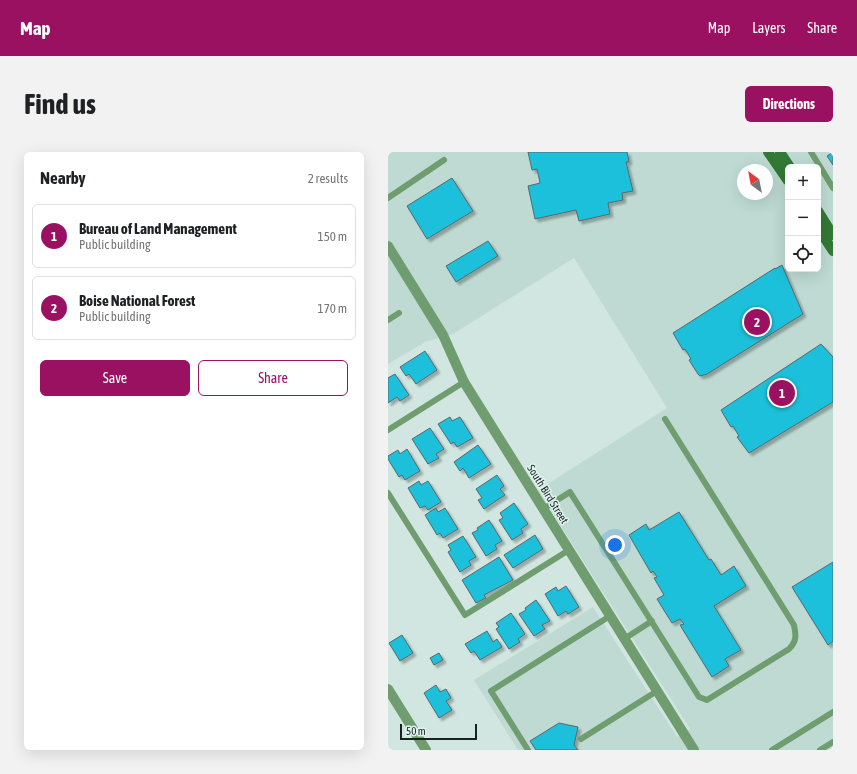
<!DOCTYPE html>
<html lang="en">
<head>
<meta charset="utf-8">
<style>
	:root { --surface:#fff; --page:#f2f2f2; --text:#202124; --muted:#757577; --line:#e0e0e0; --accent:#9b1162 }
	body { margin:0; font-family:"Asap Condensed",sans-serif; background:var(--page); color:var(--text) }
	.controls { position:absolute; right:12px; top:12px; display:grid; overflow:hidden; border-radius:6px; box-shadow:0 4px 16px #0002 }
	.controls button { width:36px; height:36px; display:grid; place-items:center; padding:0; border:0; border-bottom:1px solid var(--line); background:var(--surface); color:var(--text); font:20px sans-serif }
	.compass { position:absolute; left:349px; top:12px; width:36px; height:36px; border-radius:50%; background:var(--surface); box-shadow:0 4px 16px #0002; rotate:328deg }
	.scale { position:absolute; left:12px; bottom:10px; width:77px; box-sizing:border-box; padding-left:4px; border:2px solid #1a2220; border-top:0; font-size:11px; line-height:14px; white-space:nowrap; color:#1a2220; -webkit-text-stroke:3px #dff3ee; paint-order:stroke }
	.you { position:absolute; left:227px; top:393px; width:14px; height:14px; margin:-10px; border:3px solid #fff; border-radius:50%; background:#1a73e8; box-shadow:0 0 0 6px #1a73e833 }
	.badge { display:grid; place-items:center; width:26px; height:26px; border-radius:50%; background:var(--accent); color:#fff; font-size:13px; font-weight:700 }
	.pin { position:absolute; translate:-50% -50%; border:2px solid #fff; box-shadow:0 1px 4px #0006 }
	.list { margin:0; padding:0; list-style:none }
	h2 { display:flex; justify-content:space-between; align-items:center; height:52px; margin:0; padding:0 16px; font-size:17px }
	h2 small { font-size:13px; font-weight:400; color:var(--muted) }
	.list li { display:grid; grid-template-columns:26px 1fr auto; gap:12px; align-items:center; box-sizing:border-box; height:64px; margin:0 8px 8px; padding:0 8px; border:1px solid var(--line); border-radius:6px }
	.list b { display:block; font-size:15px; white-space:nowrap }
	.list p { margin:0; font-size:13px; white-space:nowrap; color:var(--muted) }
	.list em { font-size:13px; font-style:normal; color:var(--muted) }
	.actions { display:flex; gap:8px; padding:12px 16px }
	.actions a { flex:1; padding:9px 0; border:1px solid var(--accent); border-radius:6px; text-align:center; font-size:14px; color:var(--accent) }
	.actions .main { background:var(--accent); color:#fff }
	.icon { flex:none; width:22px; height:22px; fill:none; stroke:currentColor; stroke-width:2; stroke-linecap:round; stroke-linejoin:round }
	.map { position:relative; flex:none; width:445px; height:598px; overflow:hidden; border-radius:6px }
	header { display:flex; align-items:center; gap:24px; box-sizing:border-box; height:56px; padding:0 20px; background:var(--accent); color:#fff }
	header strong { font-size:19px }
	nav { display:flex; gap:22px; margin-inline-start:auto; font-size:14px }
	.intro { display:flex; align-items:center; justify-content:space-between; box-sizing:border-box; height:96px; padding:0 24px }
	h1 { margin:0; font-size:28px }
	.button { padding:10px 18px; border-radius:6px; background:var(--accent); color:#fff; font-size:14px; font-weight:700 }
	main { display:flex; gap:24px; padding:0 24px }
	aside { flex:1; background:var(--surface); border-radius:6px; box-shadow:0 4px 16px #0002 }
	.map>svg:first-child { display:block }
</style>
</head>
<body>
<header>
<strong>Map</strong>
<nav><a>Map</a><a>Layers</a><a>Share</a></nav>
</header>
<div class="intro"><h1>Find us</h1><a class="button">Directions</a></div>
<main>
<aside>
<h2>Nearby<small>2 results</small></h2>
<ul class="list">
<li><span class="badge">1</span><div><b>Bureau of Land Management</b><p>Public building</p></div><em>150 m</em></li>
<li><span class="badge">2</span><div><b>Boise National Forest</b><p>Public building</p></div><em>170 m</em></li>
</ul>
<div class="actions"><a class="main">Save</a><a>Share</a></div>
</aside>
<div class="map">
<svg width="445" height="598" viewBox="0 0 445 598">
	<defs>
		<filter id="shadow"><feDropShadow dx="3" dy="3" stdDeviation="1" flood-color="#0004"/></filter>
	</defs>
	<rect width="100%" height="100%" fill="#d2e6e1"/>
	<!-- built -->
	<path fill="#bedad3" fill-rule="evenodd" d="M0,0H445V598H130L86,528L205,455L289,585L302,577L150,338L279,256L186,106L65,182L37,190L0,212ZM400,15H430V117H400ZM355,18H379V42H355Z"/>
	<!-- building -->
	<path fill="#1dc0db" stroke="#56686c" filter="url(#shadow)" d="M140,0H239L241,10H238L245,39L234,41L235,48L220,51L222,62L191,69L188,58L147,67L140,34L152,31L149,17L144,18Z
		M445,0V13L439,4Z
		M64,26L85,59L39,87L19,54Z
		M100,89L110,104L68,130L58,114Z
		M394,113L415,162L319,222L312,224L310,222L301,208L303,207L297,197L295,198L285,181L387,116V117Z
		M433,192L445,205V250L361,301L349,285L351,284L345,274L343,275L333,258Z
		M37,199L49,218L28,232L21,222L18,224L12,215Z
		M7,222L21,243L12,249L9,245L0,251V226Z
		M62,265L64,269L72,265L85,286L69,295L66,290L63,292L50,272Z
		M42,276L56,297L48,302L51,306L40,312L24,287Z
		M90,293L103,312L81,326L75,316L72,319L66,310Z
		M19,297L32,319L17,328L14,323L11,325L0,307V304L10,298L12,302Z
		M109,323L116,334L112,337L117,343L96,357L90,348L94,346L88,337Z
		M31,329L33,333L40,329L53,350L40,358L37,354L32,356L20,336Z
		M126,351L140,372L133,377L135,381L124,388L111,368L115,366L112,361Z
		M48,356L50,360L57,356L70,377L55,386L52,381L49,383L37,363Z
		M291,360L321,408L323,407L333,423L346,414L358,434L326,454L353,498L337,507L341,514L324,525L292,473L296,472L292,467L284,471L269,447L276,443L266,426L269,425L265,419L263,421L241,383L258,372L261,378Z
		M101,368L114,389L107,393L109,397L98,404L84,381L90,378L89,376Z
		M147,383L155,397L125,416L116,403Z
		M75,384L88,405L81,409L83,413L72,420L60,400L63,398L60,393Z
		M111,405L125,428L96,443L98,446L88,451L74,428Z
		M445,410V489L440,493L404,435Z
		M178,434L191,455L180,462L178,459L170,464L157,442L168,435L170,439Z
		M148,448L162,469L154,473L157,477L146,484L131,462L138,458L137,456Z
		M123,461L137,482L130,487L132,490L121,497L108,477L111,475L108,471Z
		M99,479L105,490L109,487L114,495L92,508L86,499L83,501L77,492Z
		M14,483L25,501L12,509L1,491Z
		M51,501L55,508L46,513L42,506Z
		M48,533L52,540L58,537L63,546L58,549L64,558L51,566L36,541Z
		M171,571L190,575L186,593L190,598H148L142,589Z"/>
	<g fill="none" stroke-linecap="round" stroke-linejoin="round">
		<!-- lane -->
		<path stroke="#6f9d6f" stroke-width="6" d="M423,0L445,36
			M0,46L56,8
			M0,168L11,161
			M0,278L76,230
			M0,341L77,463L181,398
			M155,357L182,340L311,545L319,548L401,497C409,489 408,483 406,473L277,267
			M236,487L264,469
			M193,587L269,539
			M140,598L103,539L222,464
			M384,598L445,560
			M432,598L445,590"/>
		<!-- street -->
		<path stroke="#6f9d6f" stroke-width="10" d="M0,94L55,183L76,230L306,598
			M0,537L38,598"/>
		<!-- secondary -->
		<path stroke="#327a35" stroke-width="10" d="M380,0L400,29
			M392,0L402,15
			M430,59L445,83
			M430,76L445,99"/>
	</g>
	<g text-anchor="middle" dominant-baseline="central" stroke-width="3" stroke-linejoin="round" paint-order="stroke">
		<!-- street labels -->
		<g font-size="11" fill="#1a2220" stroke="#dff3ee">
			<text transform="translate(160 342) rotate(58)">South Bird Street</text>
		</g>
	</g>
</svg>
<div class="controls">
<button>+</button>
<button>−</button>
<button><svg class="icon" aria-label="locate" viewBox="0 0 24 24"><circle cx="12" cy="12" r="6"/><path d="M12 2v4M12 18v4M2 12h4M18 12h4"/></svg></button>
</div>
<svg class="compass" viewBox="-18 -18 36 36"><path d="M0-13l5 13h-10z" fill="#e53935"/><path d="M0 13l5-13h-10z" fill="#757577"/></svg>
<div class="scale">50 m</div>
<div class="you"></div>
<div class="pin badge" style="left:394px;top:241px">1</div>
<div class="pin badge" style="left:369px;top:170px">2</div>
</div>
</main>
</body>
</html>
